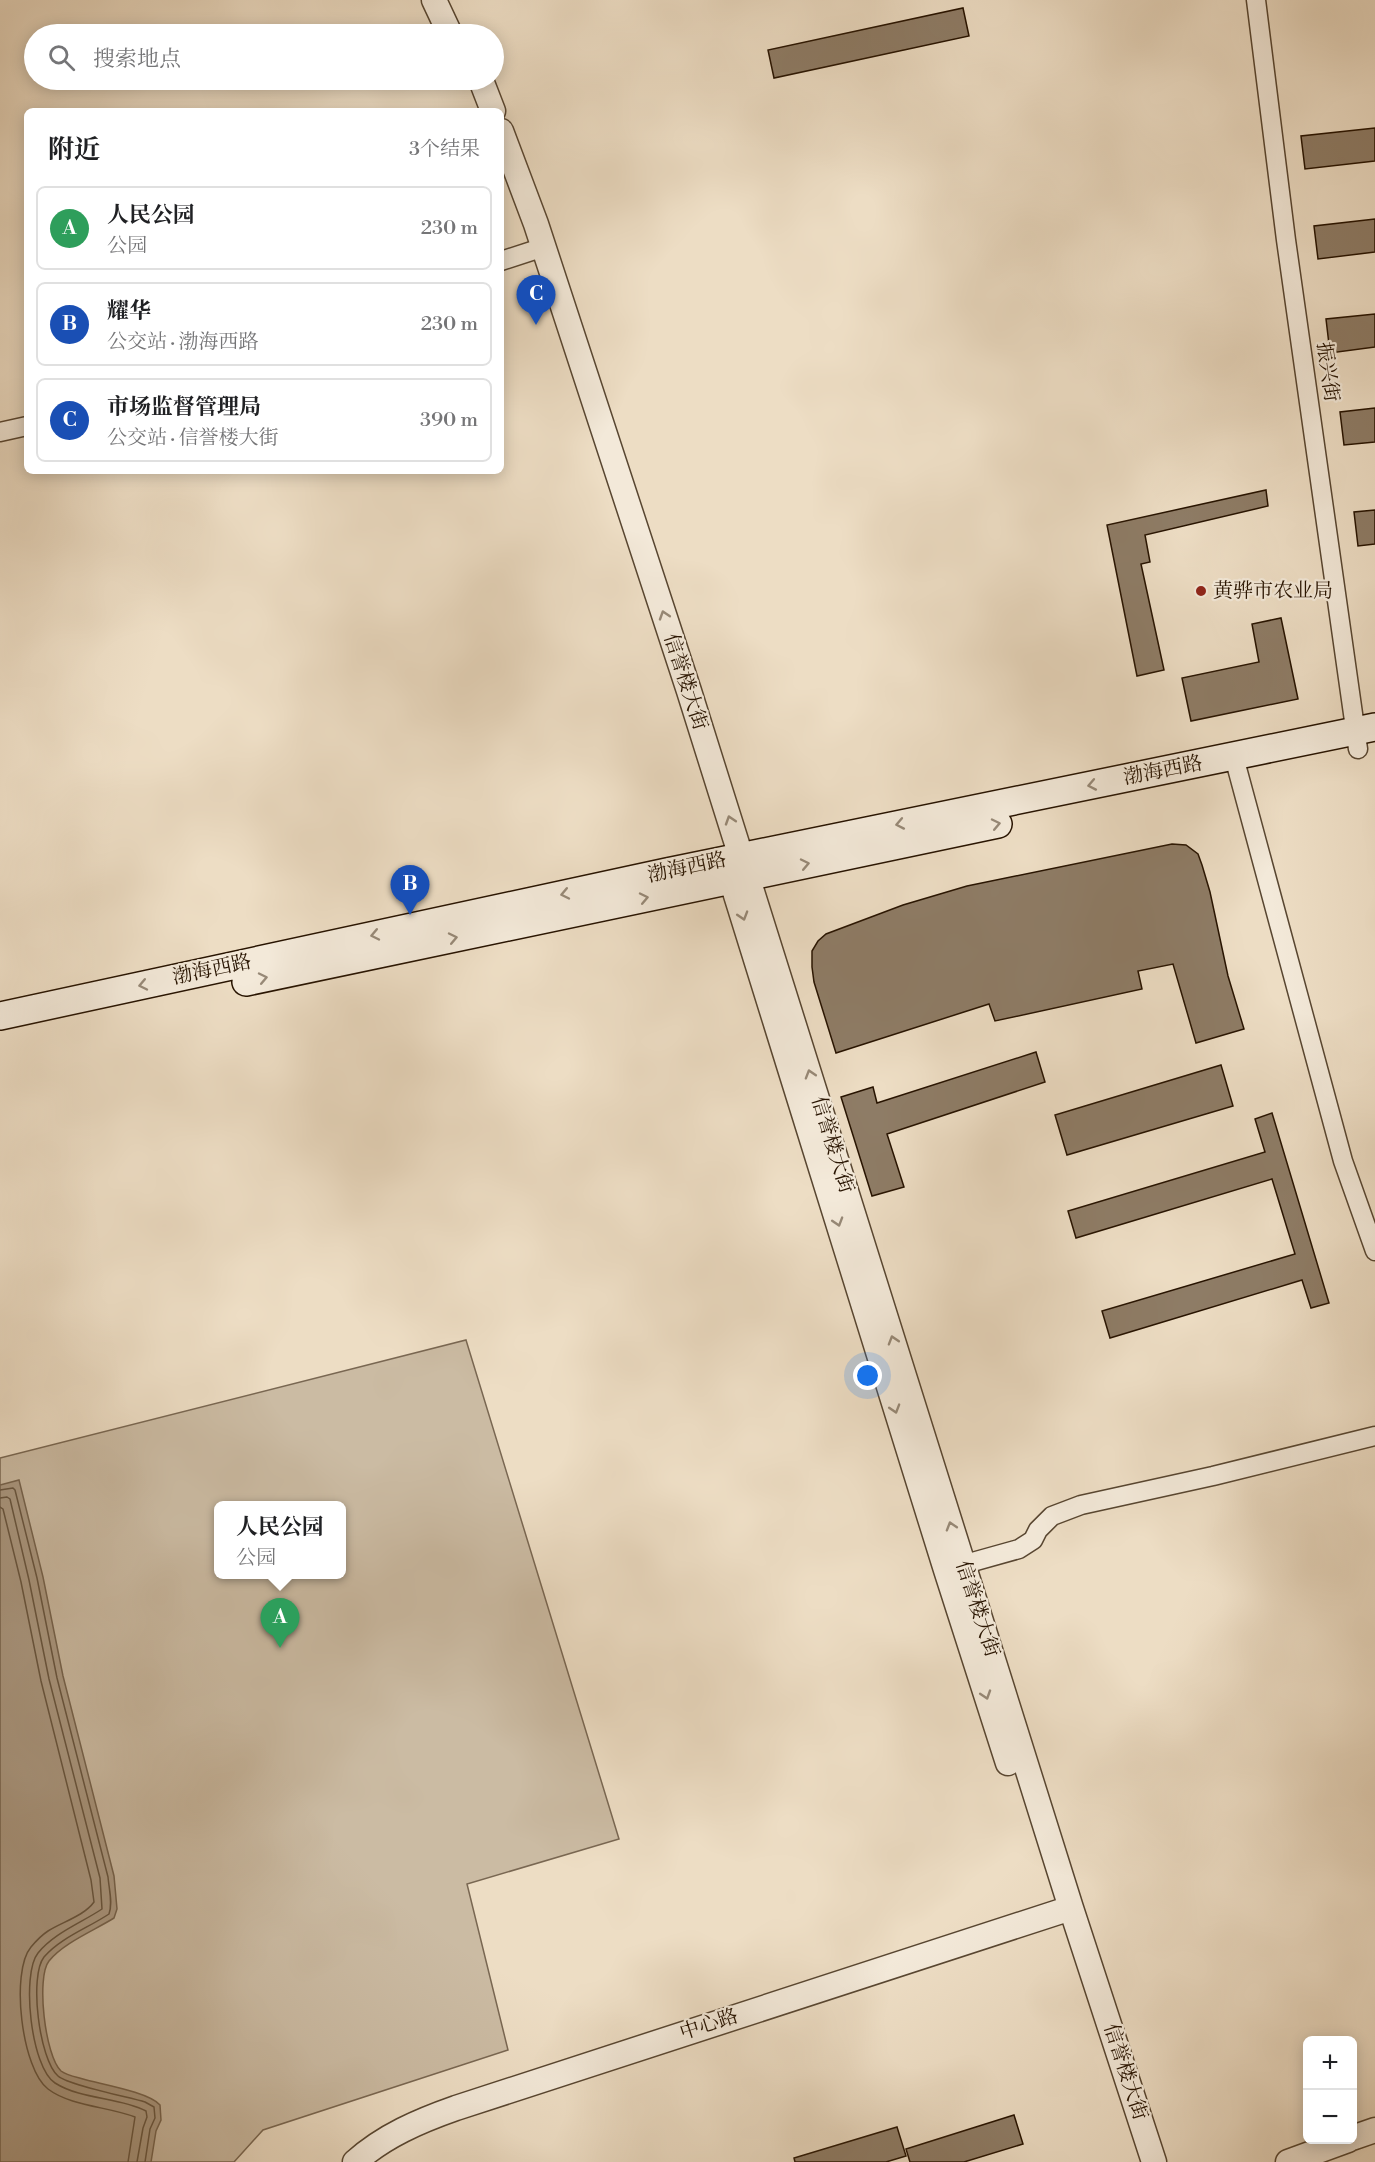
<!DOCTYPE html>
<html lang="zh">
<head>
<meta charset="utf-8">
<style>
	:root { --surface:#fff; --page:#f2f2f2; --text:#202124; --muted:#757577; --line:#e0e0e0; --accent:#111827 }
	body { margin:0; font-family:"Libre Bodoni","Noto Serif SC",serif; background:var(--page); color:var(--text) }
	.controls { position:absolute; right:18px; bottom:18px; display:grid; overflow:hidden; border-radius:9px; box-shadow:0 3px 15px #0003 }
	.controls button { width:54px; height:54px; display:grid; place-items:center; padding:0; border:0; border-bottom:2px solid var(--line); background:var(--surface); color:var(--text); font:30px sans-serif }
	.you { position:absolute; left:868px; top:1376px; width:21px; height:21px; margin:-15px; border:4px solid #fff; border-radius:50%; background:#1a73e8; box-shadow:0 0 0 9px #1a73e833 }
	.badge { display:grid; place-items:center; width:39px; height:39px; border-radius:50%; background:var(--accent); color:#fff; font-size:20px; font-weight:700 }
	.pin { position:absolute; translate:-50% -50px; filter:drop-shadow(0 2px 3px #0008) }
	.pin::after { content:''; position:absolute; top:32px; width:21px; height:18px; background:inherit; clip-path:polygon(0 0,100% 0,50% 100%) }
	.popup { position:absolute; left:214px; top:1501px; width:132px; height:78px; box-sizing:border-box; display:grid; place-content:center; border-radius:9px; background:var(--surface); filter:drop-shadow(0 2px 4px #0005); font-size:20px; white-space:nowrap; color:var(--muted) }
	.popup b { font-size:22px; color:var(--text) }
	.popup::after { content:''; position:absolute; left:50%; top:100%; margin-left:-12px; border:12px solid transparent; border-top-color:var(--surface) }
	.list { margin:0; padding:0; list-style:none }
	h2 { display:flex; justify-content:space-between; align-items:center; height:78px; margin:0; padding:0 24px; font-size:26px }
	h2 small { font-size:20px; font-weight:400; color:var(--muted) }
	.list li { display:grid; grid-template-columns:39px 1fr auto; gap:18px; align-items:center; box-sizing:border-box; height:84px; margin:0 12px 12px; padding:0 12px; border:2px solid var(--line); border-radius:9px }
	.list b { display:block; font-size:22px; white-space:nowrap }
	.list p { margin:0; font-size:20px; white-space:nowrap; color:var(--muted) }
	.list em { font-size:20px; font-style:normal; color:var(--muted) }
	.icon { flex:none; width:33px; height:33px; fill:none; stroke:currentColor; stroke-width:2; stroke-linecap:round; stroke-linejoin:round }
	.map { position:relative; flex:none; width:1375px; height:2162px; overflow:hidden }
	.search { position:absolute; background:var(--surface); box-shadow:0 3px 15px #0003; left:24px; top:24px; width:480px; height:66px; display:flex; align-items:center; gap:15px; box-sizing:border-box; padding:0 21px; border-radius:33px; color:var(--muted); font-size:22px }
	.panel { position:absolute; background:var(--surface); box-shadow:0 3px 15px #0003; left:24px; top:108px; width:480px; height:366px; border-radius:9px }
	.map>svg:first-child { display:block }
</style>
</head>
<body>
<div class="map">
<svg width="1375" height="2162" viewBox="0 0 1375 2162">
	<rect width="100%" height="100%" fill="#edddc4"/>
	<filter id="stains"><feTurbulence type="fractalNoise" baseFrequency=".00333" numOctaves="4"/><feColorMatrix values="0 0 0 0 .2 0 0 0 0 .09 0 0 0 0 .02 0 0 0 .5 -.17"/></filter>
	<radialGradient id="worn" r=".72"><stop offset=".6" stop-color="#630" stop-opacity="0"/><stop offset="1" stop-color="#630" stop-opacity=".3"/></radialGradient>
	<!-- green -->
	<path fill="#cbbba3" stroke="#796752" stroke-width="1.5" fill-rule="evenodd" d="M466,1340L619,1839L467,1884L508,2050L263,2130L234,2162H0V1458ZM218,1506H342V1574H218Z"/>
	<!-- water -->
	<path fill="#aa9881" stroke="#76634d" stroke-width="1.5" d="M19,1480L43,1577L63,1676L114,1876L117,1909L114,1918C95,1930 63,1943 49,1961C36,1977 45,2056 61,2071C66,2075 76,2077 83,2079C100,2084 149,2092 160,2105L161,2120L156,2131L151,2162H0V1485Z"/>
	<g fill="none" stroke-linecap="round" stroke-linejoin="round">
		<!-- shore -->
		<path stroke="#685640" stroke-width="1.5" d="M0,1490L13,1488L15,1490L37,1578L57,1678L108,1877C109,1889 113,1903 109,1914C88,1928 60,1938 44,1957C29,1976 39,2059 58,2076C68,2085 128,2097 145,2102L154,2107L155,2118L150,2129L145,2162
			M0,1498L7,1497L10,1499L29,1580L49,1679L100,1878L102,1909C81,1923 54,1933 38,1953C21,1974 31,2068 55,2083C82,2100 119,2097 146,2111L147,2117L143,2128L137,2162
			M0,1507L3,1509L21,1582L41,1681L91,1880L94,1902C84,1916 62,1922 48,1931C42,1935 36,1941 31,1947C10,1972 22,2070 48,2089C70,2106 110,2107 135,2117L128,2162"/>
	</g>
	<!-- building -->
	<path fill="#8e7c66" stroke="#271300" stroke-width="1.5" d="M963,8L969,36L774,78L768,50Z
		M1375,128V161L1305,169L1301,136Z
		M1375,219V252L1318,259L1314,226Z
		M1375,314V347L1330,353L1326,319Z
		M1375,408V442L1344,445L1340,412Z
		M1266,490L1268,506L1145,535L1150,562L1141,564L1164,670L1137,676L1107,525Z
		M1375,510V544L1358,546L1354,512Z
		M1281,618L1298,699L1191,721L1182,678L1259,662L1252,624Z
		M1172,844L1186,845L1198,854L1202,865L1210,892L1228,976L1244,1029L1196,1043L1173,964L1138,971L1142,989L995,1021L989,1004L836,1053L814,982L812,967V951L818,941L826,934L903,905L967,886Z
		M1036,1052L1045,1082L887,1134L904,1187L872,1196L841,1097L873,1087L877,1103Z
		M1221,1065L1233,1106L1067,1155L1055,1115Z
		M1272,1113L1329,1303L1311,1308L1302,1280L1110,1338L1102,1311L1295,1254L1272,1179L1076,1238L1068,1211L1265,1152L1255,1119Z
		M1014,2115L1023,2144L964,2162H910L906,2149Z
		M897,2127L906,2156L886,2162H795L794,2158Z"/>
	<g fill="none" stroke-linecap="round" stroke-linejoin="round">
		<!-- minor casing -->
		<g stroke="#584631" stroke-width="21">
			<path id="minor" d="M1256,0L1286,240L1358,749
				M501,261L544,247
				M0,432L27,426
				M1234,757L1343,1161L1375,1251
				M951,1568L1019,1549L1033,1540L1038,1530L1052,1516L1081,1505L1213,1476L1375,1436"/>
		</g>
		<!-- tertiary casing -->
		<g stroke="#584631" stroke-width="27">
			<path id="tertiary" d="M434,0L450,34
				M481,80L493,111
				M501,131L536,224L689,691L1071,1908L1154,2162
				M726,863L946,1570L1008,1763
				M1352,2138L1375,2130
				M355,2162C384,2136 419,2121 456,2108L1071,1908
				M1288,2162L1348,2140"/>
		</g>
		<!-- secondary casing -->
		<g stroke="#271300" stroke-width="30">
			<path id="secondary" d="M246,982L998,824
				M0,1016L667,872L1375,727"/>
		</g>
		<!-- minor -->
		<use href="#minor" stroke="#f3e9d9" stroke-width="18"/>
		<!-- tertiary -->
		<use href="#tertiary" stroke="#f3e9d9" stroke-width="24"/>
		<!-- secondary -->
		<use href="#secondary" stroke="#f3e9d9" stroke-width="27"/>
	</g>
	<!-- one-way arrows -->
	<defs><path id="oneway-chevron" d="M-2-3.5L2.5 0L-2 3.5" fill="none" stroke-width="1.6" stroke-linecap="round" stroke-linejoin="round" transform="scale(1.5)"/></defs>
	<g stroke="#978977">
		<use href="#oneway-chevron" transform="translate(664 615) rotate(-108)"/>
		<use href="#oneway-chevron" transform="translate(1092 785) rotate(169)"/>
		<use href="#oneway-chevron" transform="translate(730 820) rotate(-108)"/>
		<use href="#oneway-chevron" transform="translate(900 824) rotate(169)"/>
		<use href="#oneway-chevron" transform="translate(996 824) rotate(-12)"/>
		<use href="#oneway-chevron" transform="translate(805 864) rotate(-12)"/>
		<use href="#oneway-chevron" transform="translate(565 894) rotate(168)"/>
		<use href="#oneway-chevron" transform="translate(644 898) rotate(-12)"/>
		<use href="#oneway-chevron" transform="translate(743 916) rotate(73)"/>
		<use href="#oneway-chevron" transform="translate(375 935) rotate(168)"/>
		<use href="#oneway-chevron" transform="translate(453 938) rotate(-12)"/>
		<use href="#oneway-chevron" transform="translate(263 978) rotate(-12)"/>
		<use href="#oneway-chevron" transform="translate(143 985) rotate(168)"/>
		<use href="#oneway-chevron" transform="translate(810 1074) rotate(-107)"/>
		<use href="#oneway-chevron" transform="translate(838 1222) rotate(73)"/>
		<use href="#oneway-chevron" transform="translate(893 1340) rotate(-107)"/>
		<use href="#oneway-chevron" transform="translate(895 1409) rotate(73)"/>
		<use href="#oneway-chevron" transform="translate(951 1526) rotate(-107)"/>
		<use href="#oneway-chevron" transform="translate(986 1695) rotate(72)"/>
	</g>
	<!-- markers -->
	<circle fill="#8f2418" stroke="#f3e9d9" stroke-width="2" cx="1201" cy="591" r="6"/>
	<g text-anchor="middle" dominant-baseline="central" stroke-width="4.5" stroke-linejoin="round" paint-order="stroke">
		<!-- street labels -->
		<g font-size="20" fill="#271300" stroke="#f3e9d9">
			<text transform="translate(1327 372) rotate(82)">振兴街</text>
			<text transform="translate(685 682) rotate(72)">信誉楼大街</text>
			<text transform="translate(1163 771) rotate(-11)">渤海西路</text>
			<text transform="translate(687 868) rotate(-12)">渤海西路</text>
			<text transform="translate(212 970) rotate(-12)">渤海西路</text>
			<text transform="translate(832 1145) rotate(73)">信誉楼大街</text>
			<text transform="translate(977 1609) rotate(72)">信誉楼大街</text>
			<text transform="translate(709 2025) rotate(-18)">中心路</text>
			<text transform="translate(1125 2072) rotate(72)">信誉楼大街</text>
		</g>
		<!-- poi labels -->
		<g font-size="20" fill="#271300" stroke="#f3e9d9" text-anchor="start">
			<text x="1213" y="591">黄骅市农业局</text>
		</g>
	</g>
	<rect width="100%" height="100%" filter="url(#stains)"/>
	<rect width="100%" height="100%" fill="url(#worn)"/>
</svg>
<div class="controls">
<button>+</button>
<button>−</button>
</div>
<div class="you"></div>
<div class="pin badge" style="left:280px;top:1648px;background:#2e9e5b">A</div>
<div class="popup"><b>人民公园</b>公园</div>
<div class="pin badge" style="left:410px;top:915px;background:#1a4fb4">B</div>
<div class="pin badge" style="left:536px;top:325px;background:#1a4fb4">C</div>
<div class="search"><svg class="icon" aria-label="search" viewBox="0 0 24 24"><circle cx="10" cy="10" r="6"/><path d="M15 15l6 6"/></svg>搜索地点</div>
<section class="panel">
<h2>附近<small>3个结果</small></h2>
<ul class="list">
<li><span class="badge" style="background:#2e9e5b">A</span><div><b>人民公园</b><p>公园</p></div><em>230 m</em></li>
<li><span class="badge" style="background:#1a4fb4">B</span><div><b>耀华</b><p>公交站 · 渤海西路</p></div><em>230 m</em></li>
<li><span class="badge" style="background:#1a4fb4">C</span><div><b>市场监督管理局</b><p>公交站 · 信誉楼大街</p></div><em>390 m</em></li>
</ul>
</section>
</div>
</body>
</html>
